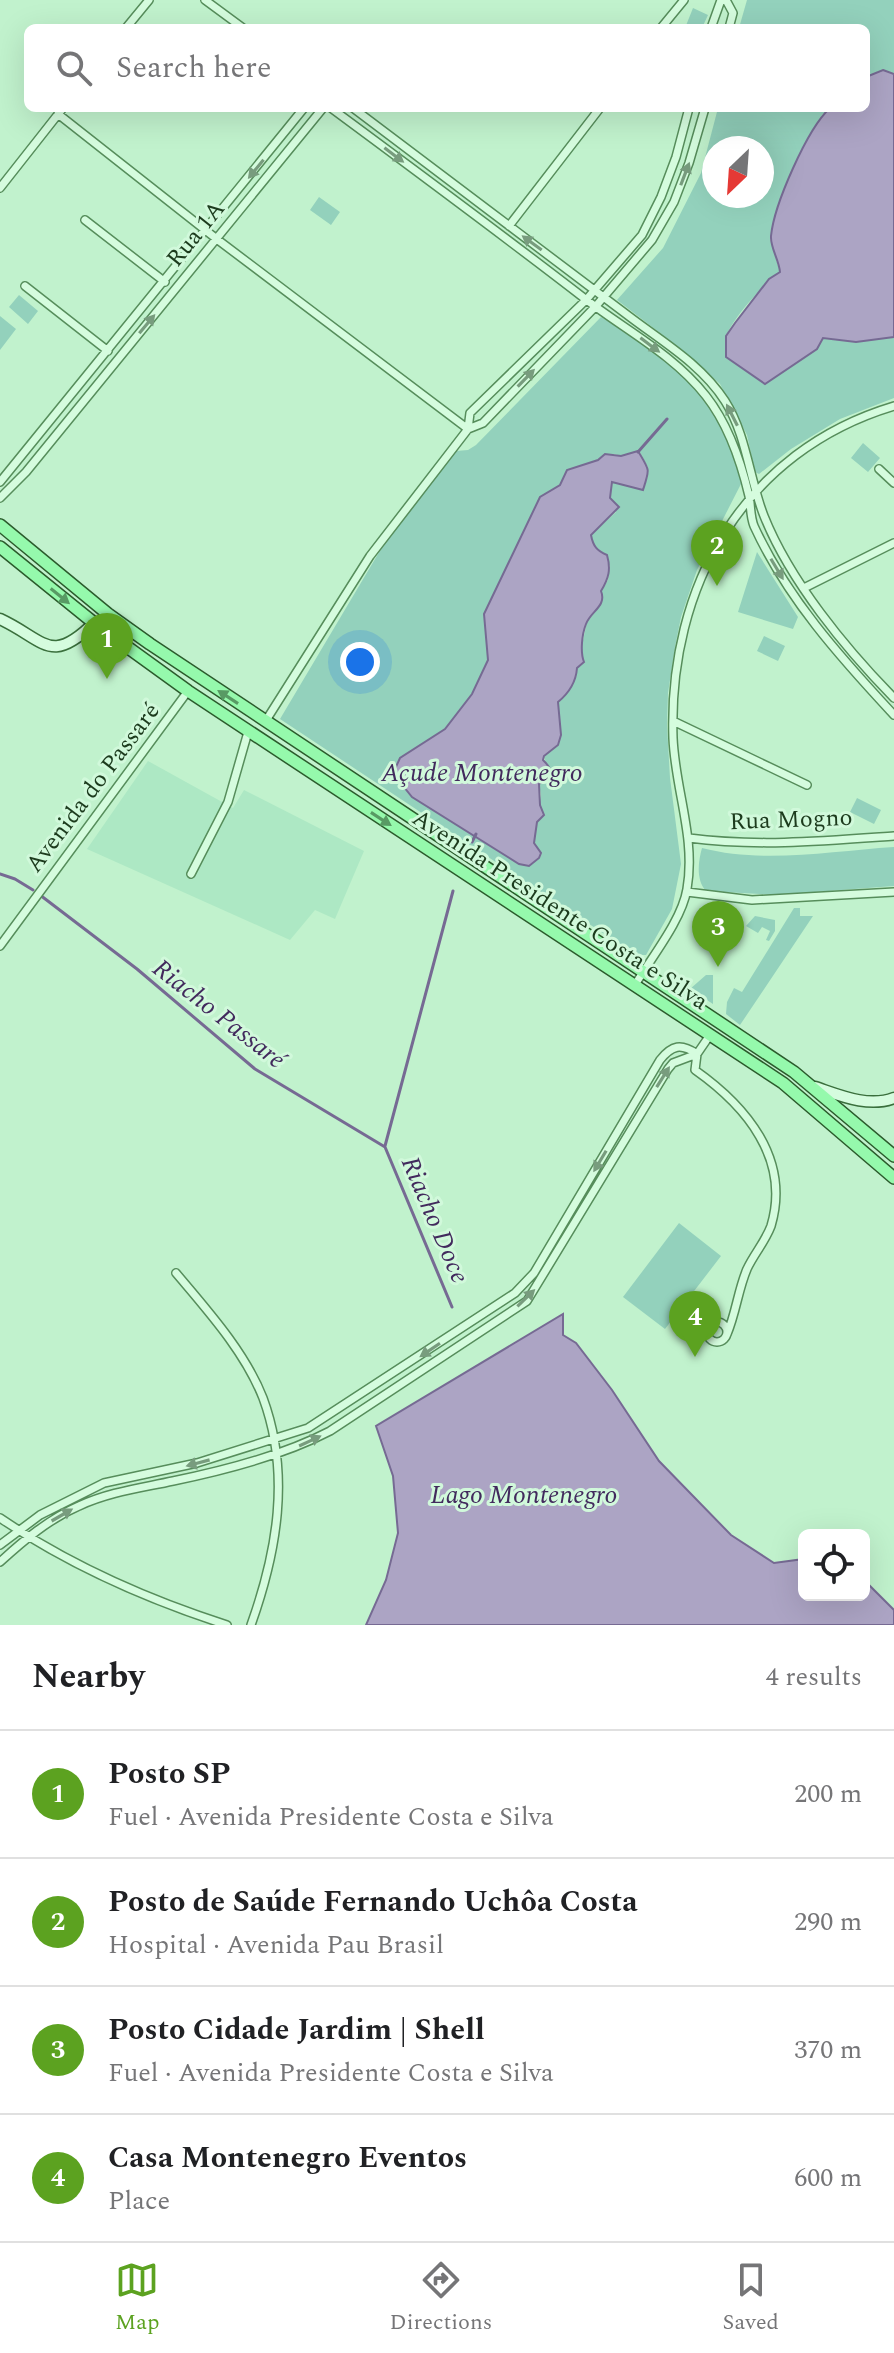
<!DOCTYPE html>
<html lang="en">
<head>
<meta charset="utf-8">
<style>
	:root { --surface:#fff; --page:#f6f6f6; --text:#202124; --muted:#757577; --line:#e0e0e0; --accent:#5ca220 }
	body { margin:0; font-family:Spectral,serif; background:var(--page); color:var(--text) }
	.controls { position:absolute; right:24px; bottom:24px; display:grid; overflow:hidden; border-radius:12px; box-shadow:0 8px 32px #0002 }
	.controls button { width:72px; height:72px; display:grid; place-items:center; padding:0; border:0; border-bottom:2px solid var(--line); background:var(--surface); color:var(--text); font:40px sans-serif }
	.compass { position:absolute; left:702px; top:136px; width:72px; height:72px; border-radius:50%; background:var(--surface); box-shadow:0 8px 32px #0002; rotate:205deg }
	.you { position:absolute; left:360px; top:662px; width:28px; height:28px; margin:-20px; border:6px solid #fff; border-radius:50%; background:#1a73e8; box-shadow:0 0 0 12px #1a73e833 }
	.badge { display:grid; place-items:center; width:52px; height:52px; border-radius:50%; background:var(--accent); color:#fff; font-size:26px; font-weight:700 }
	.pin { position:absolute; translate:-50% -66px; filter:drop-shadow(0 2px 4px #0008) }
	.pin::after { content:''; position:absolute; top:42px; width:28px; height:24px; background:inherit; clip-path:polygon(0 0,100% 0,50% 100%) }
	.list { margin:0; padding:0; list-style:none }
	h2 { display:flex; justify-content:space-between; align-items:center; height:104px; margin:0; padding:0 32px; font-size:34px }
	h2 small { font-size:26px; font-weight:400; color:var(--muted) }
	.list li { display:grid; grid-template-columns:52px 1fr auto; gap:24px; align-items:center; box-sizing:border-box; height:128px; padding:0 32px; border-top:2px solid var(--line) }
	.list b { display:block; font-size:30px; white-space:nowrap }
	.list p { margin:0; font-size:26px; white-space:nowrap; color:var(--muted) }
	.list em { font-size:26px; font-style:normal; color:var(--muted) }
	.icon { flex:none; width:44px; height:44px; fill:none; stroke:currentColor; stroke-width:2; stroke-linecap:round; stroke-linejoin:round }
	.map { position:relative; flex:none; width:894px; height:1625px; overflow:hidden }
	.search { position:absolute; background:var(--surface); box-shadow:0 8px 32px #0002; left:24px; right:24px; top:24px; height:88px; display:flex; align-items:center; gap:20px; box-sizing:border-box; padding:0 28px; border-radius:12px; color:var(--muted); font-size:30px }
	.sheet { height:616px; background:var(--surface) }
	nav { display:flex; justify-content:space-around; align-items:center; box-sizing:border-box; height:112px; border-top:2px solid var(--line); background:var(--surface); font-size:22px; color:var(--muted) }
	nav a { display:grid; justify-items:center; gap:4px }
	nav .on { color:var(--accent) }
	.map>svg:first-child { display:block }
</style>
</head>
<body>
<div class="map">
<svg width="894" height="1625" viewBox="0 0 894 1625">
	<rect width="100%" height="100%" fill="#c1f2cd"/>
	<!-- farmland -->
	<path fill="#ade8c4" d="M148,761L233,808L244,790L364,851L335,919L315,910L290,940L87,849Z"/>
	<!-- green -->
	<path fill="#93d1bc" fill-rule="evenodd" d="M747,0H894V74L883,70L866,77V28H739Z
		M693,8L708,15L702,28H685Z
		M718,108H830L822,115L770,239L780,272C765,282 731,320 726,337C725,343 726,351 726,357L765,384L817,349L823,338L856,342L894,337V398L840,419L791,449L759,474L755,472L747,435L720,384L682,350L617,300L663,248L701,173ZM714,148H762V196H714Z
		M319,197L340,212L331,225L310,210Z
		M19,295L38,311L28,324L9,307Z
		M0,316L16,329L0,350Z
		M601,317C645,342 692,374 718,418C729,437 735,462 742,482L697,570L681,617L675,647L668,693L667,725L670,778L681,864L672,909L646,955H636L280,719L381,549L456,451L468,450L476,445ZM639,451C650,470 651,469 643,490L612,482L610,498L616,512L591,535L592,544L610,566L608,580L601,591L600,606L587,622L577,668L558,702L561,735L558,745L544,755L549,778L539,784L541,795L534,843L541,853L519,864L412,797L401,782L400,758L445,729L472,694L488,660L484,614L540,497L561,485L567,470L614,454L621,456Z
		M863,443L880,458L868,472L851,458Z
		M757,552L798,617L793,629L738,612Z
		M764,636L785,646L778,661L757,651Z
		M857,798L881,810L874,824L850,812Z
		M894,847V886L776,895L706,891C696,880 698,862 702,848C763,864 832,851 894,847Z
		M794,908H800V916H813L740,1025L726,1014L727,1002L734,988L742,992Z
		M755,916L775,920V931L769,941L766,940L770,931L762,927L758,933L746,926Z
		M706,975H713V1004L690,989Z
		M679,1223L721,1256L665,1329L623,1297Z"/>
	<!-- water -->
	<path fill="#aca4c4" stroke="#766a93" stroke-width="2" d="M883,70L894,74V337L856,342L823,338L817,349L765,384L726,357V336L735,323L769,279L780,272C779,260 770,247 771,236C774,205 807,129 830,108H866V77Z
		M638,451C650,471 650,468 643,490L612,482L610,498L619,507L591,535C593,546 597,551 607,555C611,569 609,578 601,591C607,606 591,611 586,624C582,634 580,652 584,662L577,668C576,682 569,693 558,702L561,735L558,745L544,756L543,760C549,766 552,769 549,778L539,784L540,805L544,815L537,822L534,843L541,853L539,858L529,866L519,864L412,797L396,777L395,769L400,758L445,729L472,694L488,660L484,614L540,497L560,485L567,470L598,460L605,454L621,456Z
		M563,1314V1335L576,1343L612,1390L659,1461L731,1535L774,1563L804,1559V1595H864V1580L894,1610V1625H366L386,1580L398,1533L393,1476L376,1426Z"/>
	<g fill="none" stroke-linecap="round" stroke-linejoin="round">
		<!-- stream -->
		<path stroke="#766a93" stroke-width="3" d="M638,452L667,419
			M472,842L476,834
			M0,874L15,879L33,890
			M40,895L137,969L255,1069L385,1147
			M385,1146L453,891
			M385,1147L452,1307"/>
		<!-- street casing -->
		<g stroke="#568d5b" stroke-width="10">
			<path id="street" d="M205,0L243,28
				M726,0L733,13L729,28
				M126,28L149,0
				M661,28L684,0
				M711,28L721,0
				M331,108C416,171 500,233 584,298C625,330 673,354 706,396C728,424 741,462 749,496C751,506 750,516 754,526C787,598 840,657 894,715
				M353,108C445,178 538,247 630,317C663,342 702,365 725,401C747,436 749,478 764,516C790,581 845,648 894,698
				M58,114L218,240L468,429
				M0,188L63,108
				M85,220L165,282
				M509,226L600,108
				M25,286L108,351
				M468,429L470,413L586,300L642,235L661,197L676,157L689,108
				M879,469L894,483
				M0,482L304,108
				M0,498L26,472L323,108
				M804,588L894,543
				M673,721L807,785
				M265,722L370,556L468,429L483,423L596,306L652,240L674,202L689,163L705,108
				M689,838C758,847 825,841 894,836
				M191,874L228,802L248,732
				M687,892L752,900L894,892
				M0,946L188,691
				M635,985C651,958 682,920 687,889C696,838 675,789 673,738C668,586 744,451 894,406
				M710,1035L697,1054L695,1070C746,1106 791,1159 771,1226C765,1242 754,1254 747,1269C738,1290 736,1313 727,1334
				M176,1273C208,1311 245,1352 263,1398C291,1474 277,1552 251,1625
				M707 1332a10 10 0 1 1 20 0a10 10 0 1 1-20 0Z
				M0,1518C71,1566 146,1599 227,1625
				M0,1545L40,1515L104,1483L197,1463L308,1428L515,1293L534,1273L660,1060C672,1045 681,1043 697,1054
				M0,1562C24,1540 49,1519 79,1506C109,1492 141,1488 173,1481C222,1471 286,1454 330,1431L527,1301L668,1069L673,1063L697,1054"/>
		</g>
		<!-- secondary casing -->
		<g stroke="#3a6f3c" stroke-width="13">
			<path id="secondary" d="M0,619C45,640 50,666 94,623
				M815,1087C839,1095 868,1108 894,1098"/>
		</g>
		<!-- primary casing -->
		<g stroke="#2b5b2c" stroke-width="14">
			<path id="primary" d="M0,525L108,614L150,644L794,1072L894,1156
				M0,547L94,623L188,691L783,1083L894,1178"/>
		</g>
		<!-- street -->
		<use href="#street" stroke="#d5fcde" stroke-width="7"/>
		<!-- secondary -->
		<use href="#secondary" stroke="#d5fcde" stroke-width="10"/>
		<!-- primary -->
		<use href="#primary" stroke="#95f9ac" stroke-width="11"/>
	</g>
	<!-- one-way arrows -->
	<defs><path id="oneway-solid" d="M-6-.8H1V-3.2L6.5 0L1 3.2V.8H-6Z" transform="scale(2)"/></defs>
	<g fill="#789c7e">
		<use href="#oneway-solid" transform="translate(394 155) rotate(37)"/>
		<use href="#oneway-solid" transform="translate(256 169) rotate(129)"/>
		<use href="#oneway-solid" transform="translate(685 174) rotate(-69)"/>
		<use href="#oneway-solid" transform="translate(532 243) rotate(-144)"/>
		<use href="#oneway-solid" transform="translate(147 324) rotate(-50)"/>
		<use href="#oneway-solid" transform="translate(650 345) rotate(37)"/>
		<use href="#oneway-solid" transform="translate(526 378) rotate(-46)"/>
		<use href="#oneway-solid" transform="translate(732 415) rotate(-117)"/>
		<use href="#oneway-solid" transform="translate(777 569) rotate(59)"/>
		<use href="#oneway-solid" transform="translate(663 1077) rotate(-58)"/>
		<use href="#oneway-solid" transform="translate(600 1161) rotate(121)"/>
		<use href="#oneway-solid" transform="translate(526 1298) rotate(-44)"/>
		<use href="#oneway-solid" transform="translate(430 1350) rotate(146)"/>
		<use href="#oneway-solid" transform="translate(310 1441) rotate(-25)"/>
		<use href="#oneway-solid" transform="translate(198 1463) rotate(165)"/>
		<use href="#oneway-solid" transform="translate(62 1515) rotate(-30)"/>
	</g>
	<g fill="#589a64">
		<use href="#oneway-solid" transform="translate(60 596) rotate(39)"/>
		<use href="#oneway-solid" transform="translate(228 697) rotate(-147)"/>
		<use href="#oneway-solid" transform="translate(381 819) rotate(33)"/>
	</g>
	<g text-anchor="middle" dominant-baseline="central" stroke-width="6" stroke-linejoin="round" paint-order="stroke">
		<!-- street labels -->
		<g font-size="24" fill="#1c3b1d" stroke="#d1f9db">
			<text transform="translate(196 234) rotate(-51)">Rua 1A</text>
			<text transform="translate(93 788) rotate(-53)">Avenida do Passaré</text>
			<text transform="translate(791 820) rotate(-2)">Rua Mogno</text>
			<text transform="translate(560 910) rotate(33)">Avenida Presidente Costa e Silva</text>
		</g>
		<!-- water labels -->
		<g font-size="26" font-style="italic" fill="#422a5d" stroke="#d1f9db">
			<text x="482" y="773">Açude Montenegro</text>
			<text transform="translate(219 1014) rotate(38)">Riacho Passaré</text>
			<text transform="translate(435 1220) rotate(67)">Riacho Doce</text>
			<text x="524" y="1495">Lago Montenegro</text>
		</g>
	</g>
</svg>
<div class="controls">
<button><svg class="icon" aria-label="locate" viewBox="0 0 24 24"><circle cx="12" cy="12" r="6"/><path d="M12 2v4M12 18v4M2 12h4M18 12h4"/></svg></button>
</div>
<svg class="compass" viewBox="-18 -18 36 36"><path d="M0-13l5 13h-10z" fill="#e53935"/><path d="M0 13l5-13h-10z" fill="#757577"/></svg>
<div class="you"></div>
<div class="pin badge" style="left:107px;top:679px">1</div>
<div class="pin badge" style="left:717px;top:586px">2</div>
<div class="pin badge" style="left:718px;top:967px">3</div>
<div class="pin badge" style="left:695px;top:1357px">4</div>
<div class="search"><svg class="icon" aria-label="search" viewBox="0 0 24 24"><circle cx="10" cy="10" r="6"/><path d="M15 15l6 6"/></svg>Search here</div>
</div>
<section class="sheet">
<h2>Nearby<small>4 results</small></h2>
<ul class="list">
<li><span class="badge">1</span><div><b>Posto SP</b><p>Fuel · Avenida Presidente Costa e Silva</p></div><em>200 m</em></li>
<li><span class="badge">2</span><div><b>Posto de Saúde Fernando Uchôa Costa</b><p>Hospital · Avenida Pau Brasil</p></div><em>290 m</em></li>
<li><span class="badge">3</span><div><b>Posto Cidade Jardim | Shell</b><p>Fuel · Avenida Presidente Costa e Silva</p></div><em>370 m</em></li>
<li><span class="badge">4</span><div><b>Casa Montenegro Eventos</b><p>Place</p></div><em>600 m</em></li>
</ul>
</section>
<nav>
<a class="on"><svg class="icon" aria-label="map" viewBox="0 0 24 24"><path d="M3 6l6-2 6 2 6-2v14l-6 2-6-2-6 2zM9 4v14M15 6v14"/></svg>Map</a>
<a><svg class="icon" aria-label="directions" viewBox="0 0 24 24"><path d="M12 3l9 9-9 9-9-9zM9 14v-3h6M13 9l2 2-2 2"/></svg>Directions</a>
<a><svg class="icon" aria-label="saved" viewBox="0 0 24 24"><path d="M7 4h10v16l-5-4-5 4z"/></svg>Saved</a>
</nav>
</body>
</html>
